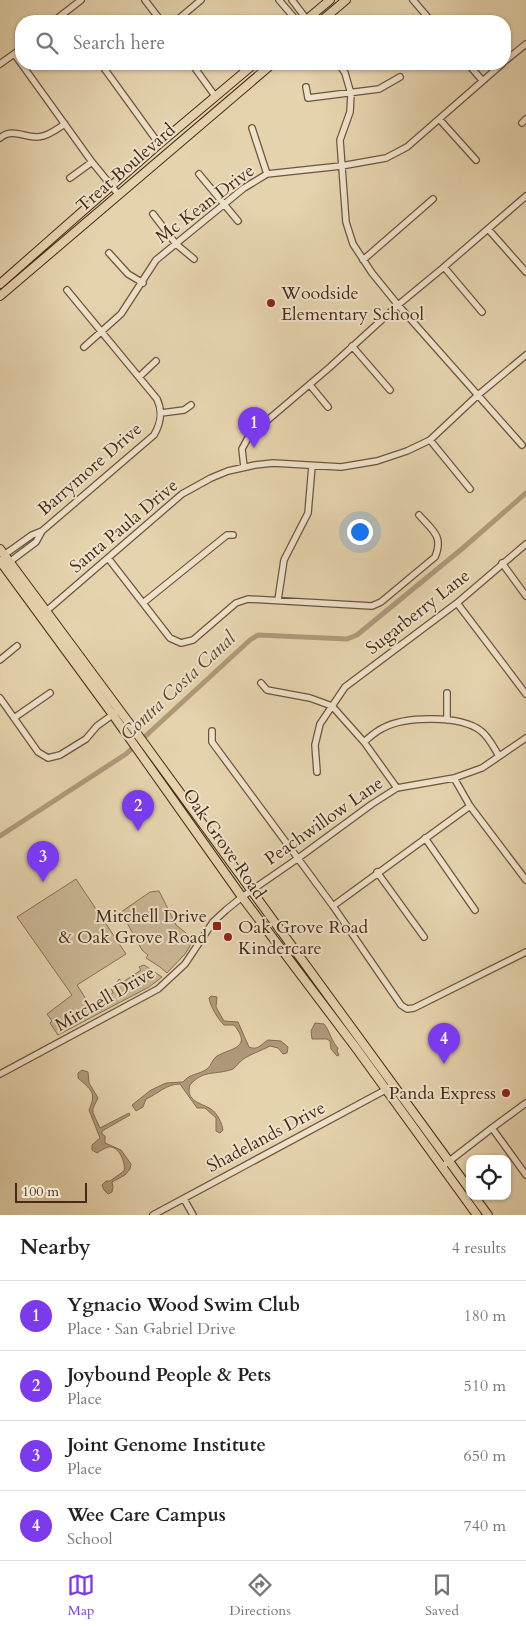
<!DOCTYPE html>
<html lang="en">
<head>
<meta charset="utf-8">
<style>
	:root { --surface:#fff; --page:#f6f6f6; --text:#222; --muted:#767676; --line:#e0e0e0; --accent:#7c3aed }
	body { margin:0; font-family:Cardo,serif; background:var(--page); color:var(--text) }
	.controls { position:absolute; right:15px; bottom:15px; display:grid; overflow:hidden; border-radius:10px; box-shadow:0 1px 4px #0004 }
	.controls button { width:45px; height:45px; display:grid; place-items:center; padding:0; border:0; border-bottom:1px solid var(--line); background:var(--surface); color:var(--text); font:25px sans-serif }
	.scale { position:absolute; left:15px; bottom:12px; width:72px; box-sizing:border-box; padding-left:5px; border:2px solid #462918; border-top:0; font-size:14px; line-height:18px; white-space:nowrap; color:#462918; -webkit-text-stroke:4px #eee2ca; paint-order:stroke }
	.you { position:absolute; left:359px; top:531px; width:18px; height:18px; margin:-12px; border:4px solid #fff; border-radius:50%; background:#1a73e8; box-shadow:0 0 0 8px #1a73e833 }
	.badge { display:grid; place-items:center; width:32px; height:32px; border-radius:50%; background:var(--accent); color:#fff; font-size:16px; font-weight:700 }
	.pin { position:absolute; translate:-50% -41px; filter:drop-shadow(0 1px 2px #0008) }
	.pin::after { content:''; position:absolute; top:26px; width:18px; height:15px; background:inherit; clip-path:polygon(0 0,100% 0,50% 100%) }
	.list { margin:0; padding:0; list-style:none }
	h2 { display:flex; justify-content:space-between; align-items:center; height:65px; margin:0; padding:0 20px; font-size:21px }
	h2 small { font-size:16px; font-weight:400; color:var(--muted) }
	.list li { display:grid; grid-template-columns:32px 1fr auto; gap:15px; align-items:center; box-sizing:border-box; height:70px; padding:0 20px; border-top:1px solid var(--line) }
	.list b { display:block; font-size:19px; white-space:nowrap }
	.list p { margin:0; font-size:16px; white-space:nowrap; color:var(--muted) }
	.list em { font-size:16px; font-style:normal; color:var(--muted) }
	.icon { flex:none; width:28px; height:28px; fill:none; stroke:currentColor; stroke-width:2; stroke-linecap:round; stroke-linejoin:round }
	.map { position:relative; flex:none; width:526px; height:1215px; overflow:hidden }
	.search { position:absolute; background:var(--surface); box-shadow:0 1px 4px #0004; left:15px; right:15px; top:15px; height:55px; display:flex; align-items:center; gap:12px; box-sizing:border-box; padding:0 18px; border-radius:20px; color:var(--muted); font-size:19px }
	.sheet { height:345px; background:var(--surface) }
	nav { display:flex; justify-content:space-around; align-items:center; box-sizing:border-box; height:70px; border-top:1px solid var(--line); background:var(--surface); font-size:14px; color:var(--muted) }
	nav a { display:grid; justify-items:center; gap:2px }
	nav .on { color:var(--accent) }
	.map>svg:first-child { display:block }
</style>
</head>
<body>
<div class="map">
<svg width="526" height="1215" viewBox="0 0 526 1215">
	<rect width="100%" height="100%" fill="#e5d3ad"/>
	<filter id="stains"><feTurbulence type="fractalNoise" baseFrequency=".004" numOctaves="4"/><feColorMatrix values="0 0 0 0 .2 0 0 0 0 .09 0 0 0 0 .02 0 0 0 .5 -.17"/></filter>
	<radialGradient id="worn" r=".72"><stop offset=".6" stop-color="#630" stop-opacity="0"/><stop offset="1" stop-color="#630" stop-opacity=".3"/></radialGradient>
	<!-- green -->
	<path fill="#cab694" stroke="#887056" d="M76,879L126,954L77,985L91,1007L113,993L111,988L115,986L119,979L123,982L141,970L139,967L144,965L162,977L149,987L58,1035L50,1023L52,1021L47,1014L72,995L17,917Z
		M159,891L176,925L192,938L193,941L185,954L167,973L160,967L146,958L148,955L142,950L121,912L150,892Z"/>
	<!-- water -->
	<path fill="#af997a" stroke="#856c53" d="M211,996L217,997L216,1007L224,1021L238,1022L249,1047C258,1051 261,1044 268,1040L281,1041L288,1047L287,1053L283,1054L278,1048L270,1046C261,1051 253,1053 245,1058C239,1061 236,1069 230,1070C213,1075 203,1070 190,1085C185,1101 201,1103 211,1109C217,1113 222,1123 223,1130L220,1133L216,1131V1118L205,1108H197L180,1084C166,1084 158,1094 146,1099L143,1107L136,1111L132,1105L151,1090L166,1083L183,1082C190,1073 199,1075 207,1069C212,1065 212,1059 217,1056C231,1048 253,1048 234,1025H224C218,1019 210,1006 209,998Z
		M315,1023L324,1024C330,1031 331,1041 338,1048L337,1051L339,1055L337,1056L331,1049L330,1041L327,1039H312L311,1031Z
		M82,1070L88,1072L89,1083L98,1098L93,1108V1113L100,1128L129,1113L130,1115L102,1131V1134L105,1136V1143L121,1150L131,1164L130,1169L125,1175L112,1182L113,1187L112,1192L108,1194L104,1190L102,1185L106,1181H110L124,1171C126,1163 119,1145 108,1147C105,1148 100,1151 97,1153L92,1150V1145L100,1138L89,1110C97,1092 91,1090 78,1078V1073Z"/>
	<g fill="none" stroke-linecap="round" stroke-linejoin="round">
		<!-- canal -->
		<path stroke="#af997a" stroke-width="5" d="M0,836L126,754L250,640L258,635L347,639L357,635L463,548L526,493"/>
		<!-- minor casing -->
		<g stroke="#6e543d" stroke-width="8">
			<path id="minor" d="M145,0L161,21
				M279,0L297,21
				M292,0L308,21
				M413,0L431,21
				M54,21L81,0
				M176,21L201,0
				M15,55L92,162L118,194
				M505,61L526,44
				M0,64L21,49
				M101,64L159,144
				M192,64L215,96
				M339,64L345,73L351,94L350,112L340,140L346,222L353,244L372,273L398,305L522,445
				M468,64L482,80
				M306,87L308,98L379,89L400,77
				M440,120L476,160
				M522,123L526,119
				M252,128L267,174
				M0,138C14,126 28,141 43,136C51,134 58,128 65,124
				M199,174L238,221
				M70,178L92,162
				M153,214L176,244L194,259
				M488,229L526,272
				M109,253L128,274L143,283
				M363,260L433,199
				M444,267L482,312
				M352,346L390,390
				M84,347L121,314L156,260L244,188L267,174L341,166L386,158L407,147L502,64
				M139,377L156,361
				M310,385L328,407
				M161,413L184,410L191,405
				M430,440L470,489
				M244,467L242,449L249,436L330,367L398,305L444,267L526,196
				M42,531L154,435C161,423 163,412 157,399L67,290
				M4,558V555L32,535L42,531L36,542L8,563
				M108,558L170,638L181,643L193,640L236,603L248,599L372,606L381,602L435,557C444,536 432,530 419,515
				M502,563L526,596
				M278,600L284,560L308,513L312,466
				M143,603L227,535H233
				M457,603L526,694
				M44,613L182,494L211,478L228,471L255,465L273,463L341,467L377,461L407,451L430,440L478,395L526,355
				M0,660L17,646
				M261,683L267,690L310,698L332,706L364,742L397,788
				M0,698L38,752L48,758L60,755L86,739L97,726L115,713
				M14,718L50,693
				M447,720V693
				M212,731V742L333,906L401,1005L407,1009L414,1008L526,952
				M364,742C370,737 376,731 383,728C405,716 461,715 481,731C489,737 494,748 499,756
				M317,772L315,745L320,724L345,687L457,603L526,544
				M454,778L470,806L526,880
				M425,838L475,910
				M377,872L424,937
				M333,906L470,806
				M0,1074L158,989L185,964L213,922L226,910L242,897L297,859L372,804L397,788L454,778L482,768L526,738
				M492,1128L526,1175
				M443,1166L492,1128L526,1103
				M184,1199L193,1215
				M153,1215L389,1088"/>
		</g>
		<!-- major casing -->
		<g stroke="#462918" stroke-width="10">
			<path id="major" d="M305,21L330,0
				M321,21L346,0
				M0,284L159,144L254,64
				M0,296L272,64
				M0,549L138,735L470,1190
				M0,561L113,715L242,897L356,1048L477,1215
				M474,1196L488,1215"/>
		</g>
		<!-- minor -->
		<use href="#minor" stroke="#eee2ca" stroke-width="5.5"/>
		<!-- major -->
		<use href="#major" stroke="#e5d3ad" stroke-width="8"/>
	</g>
	<!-- markers -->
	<g fill="#8f2418" stroke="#eee2ca" stroke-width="2">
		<circle cx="271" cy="303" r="5"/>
		<rect x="212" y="921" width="10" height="10" rx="2.5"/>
		<circle cx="228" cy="937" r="5"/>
		<circle cx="506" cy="1093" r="5"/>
	</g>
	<g text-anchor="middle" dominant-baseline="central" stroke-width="4" stroke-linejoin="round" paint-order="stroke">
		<!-- street labels -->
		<g font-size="18" fill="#462918" stroke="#eee2ca">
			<text transform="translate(126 168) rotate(-41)">Treat Boulevard</text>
			<text transform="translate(205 204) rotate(-37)">Mc Kean Drive</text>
			<text transform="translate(90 469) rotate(-41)">Barrymore Drive</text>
			<text transform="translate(124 526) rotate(-40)">Santa Paula Drive</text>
			<text transform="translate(418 612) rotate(-38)">Sugarberry Lane</text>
			<text transform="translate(324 821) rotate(-35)">Peachwillow Lane</text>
			<text transform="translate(224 844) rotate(55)">Oak Grove Road</text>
			<text transform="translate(105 999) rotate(-30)">Mitchell Drive</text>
			<text transform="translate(266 1137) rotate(-28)">Shadelands Drive</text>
		</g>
		<!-- poi labels -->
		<g font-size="18" fill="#462918" stroke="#eee2ca" text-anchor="start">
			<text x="281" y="293">Woodside<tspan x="281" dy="21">Elementary School</tspan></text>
			<text x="207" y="916" text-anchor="end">Mitchell Drive<tspan x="207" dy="21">&amp; Oak Grove Road</tspan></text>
			<text x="238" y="927">Oak Grove Road<tspan x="238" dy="21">Kindercare</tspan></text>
			<text x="496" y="1093" text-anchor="end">Panda Express</text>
		</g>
		<!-- water labels -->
		<g font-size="19" font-style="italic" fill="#604530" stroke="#eee2ca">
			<text transform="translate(178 686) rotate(-43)">Contra Costa Canal</text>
		</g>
	</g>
	<rect width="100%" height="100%" filter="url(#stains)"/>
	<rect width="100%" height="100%" fill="url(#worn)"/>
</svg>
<div class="controls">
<button><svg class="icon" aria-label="locate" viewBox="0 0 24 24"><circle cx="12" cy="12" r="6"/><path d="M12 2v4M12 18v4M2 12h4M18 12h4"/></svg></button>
</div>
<div class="scale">100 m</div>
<div class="you"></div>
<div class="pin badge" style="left:254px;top:448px">1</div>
<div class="pin badge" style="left:138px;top:831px">2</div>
<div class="pin badge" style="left:43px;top:882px">3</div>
<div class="pin badge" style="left:444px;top:1064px">4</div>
<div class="search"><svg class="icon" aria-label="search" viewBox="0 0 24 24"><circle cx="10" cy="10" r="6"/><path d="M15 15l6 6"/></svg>Search here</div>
</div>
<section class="sheet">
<h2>Nearby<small>4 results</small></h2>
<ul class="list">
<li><span class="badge">1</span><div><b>Ygnacio Wood Swim Club</b><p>Place · San Gabriel Drive</p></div><em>180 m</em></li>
<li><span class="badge">2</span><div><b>Joybound People &amp; Pets</b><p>Place</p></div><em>510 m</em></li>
<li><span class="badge">3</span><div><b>Joint Genome Institute</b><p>Place</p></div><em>650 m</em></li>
<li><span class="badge">4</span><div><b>Wee Care Campus</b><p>School</p></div><em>740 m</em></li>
</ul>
</section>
<nav>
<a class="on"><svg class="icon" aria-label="map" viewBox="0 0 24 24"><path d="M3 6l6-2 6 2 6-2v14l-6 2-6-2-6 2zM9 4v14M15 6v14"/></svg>Map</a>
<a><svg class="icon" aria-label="directions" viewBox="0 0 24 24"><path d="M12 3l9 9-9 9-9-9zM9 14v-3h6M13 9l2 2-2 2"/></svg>Directions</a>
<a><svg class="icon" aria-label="saved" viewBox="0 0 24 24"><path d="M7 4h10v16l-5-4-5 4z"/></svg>Saved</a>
</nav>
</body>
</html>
